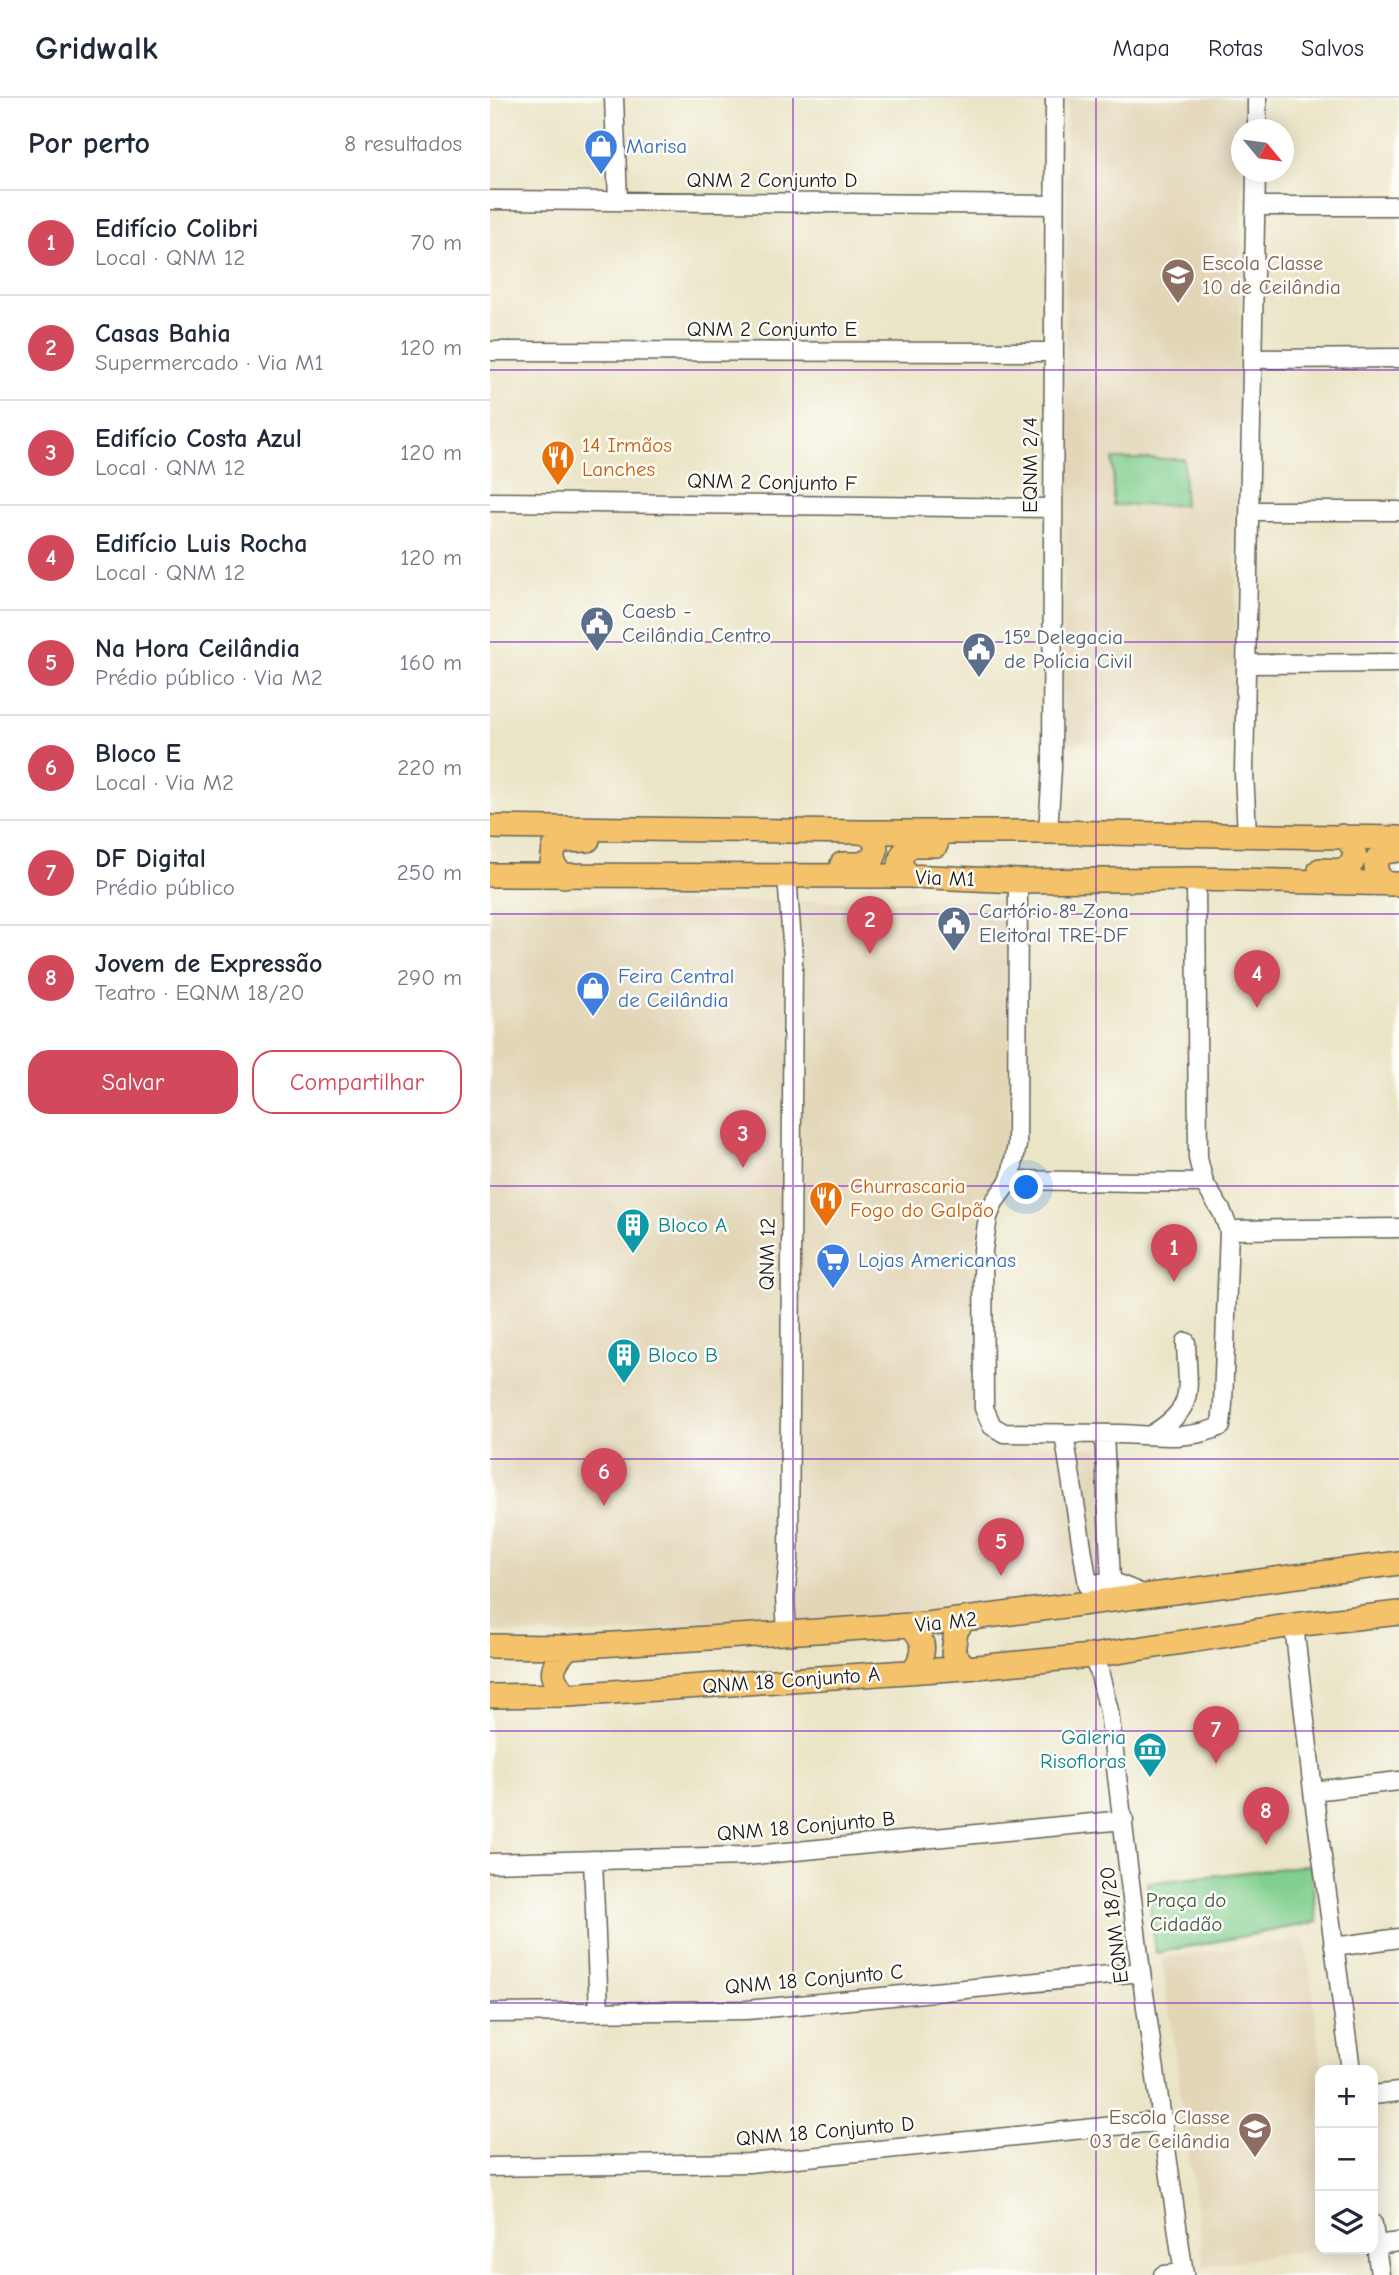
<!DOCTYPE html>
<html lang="pt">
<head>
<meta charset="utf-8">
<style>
	:root { --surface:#fff; --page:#f6f6f7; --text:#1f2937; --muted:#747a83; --line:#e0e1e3; --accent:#d1495b }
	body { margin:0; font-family:"Comic Neue",sans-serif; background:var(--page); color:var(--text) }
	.controls { position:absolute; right:21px; bottom:21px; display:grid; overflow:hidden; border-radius:14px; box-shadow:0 4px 18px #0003 }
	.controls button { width:63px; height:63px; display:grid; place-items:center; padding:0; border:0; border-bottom:2px solid var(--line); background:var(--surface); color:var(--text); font:35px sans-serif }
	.compass { position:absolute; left:741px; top:21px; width:63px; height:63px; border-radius:50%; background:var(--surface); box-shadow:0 4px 18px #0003; rotate:119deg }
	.you { position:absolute; left:537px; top:1090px; width:24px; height:24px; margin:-18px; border:5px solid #fff; border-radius:50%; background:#1a73e8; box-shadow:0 0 0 10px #1a73e833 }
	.badge { display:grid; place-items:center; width:46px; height:46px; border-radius:50%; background:var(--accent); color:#fff; font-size:23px; font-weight:700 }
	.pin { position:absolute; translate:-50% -58px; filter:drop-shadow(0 2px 4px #0008) }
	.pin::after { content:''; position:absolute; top:37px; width:24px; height:21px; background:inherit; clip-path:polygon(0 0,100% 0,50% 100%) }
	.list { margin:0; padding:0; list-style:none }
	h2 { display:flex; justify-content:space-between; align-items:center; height:91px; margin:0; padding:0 28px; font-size:30px }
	h2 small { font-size:23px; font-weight:400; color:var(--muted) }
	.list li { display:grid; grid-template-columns:46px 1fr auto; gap:21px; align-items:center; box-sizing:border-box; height:105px; padding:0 28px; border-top:2px solid var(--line) }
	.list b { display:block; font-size:26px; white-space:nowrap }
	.list p { margin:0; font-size:23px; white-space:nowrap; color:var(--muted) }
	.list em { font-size:23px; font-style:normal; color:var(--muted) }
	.actions { display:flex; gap:14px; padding:21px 28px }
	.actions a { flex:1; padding:16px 0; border:2px solid var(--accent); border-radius:21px; text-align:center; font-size:24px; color:var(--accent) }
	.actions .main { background:var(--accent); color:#fff }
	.icon { flex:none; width:38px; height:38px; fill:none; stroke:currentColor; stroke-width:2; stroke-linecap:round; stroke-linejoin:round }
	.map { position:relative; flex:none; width:909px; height:2177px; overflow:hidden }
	header { display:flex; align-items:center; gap:42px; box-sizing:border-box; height:98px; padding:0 35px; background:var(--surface); border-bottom:2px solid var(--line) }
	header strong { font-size:33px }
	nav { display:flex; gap:38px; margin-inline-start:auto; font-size:24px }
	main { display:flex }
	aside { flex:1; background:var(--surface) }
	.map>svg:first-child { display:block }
</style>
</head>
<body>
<header>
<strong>Gridwalk</strong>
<nav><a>Mapa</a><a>Rotas</a><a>Salvos</a></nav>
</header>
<main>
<aside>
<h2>Por perto<small>8 resultados</small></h2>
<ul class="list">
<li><span class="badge">1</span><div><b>Edifício Colibri</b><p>Local · QNM 12</p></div><em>70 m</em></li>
<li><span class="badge">2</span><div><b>Casas Bahia</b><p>Supermercado · Via M1</p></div><em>120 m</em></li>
<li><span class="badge">3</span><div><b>Edifício Costa Azul</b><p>Local · QNM 12</p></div><em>120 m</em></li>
<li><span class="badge">4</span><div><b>Edifício Luis Rocha</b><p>Local · QNM 12</p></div><em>120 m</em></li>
<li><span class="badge">5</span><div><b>Na Hora Ceilândia</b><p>Prédio público · Via M2</p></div><em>160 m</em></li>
<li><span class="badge">6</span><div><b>Bloco E</b><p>Local · Via M2</p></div><em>220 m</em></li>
<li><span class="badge">7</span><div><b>DF Digital</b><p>Prédio público</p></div><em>250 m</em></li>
<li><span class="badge">8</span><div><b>Jovem de Expressão</b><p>Teatro · EQNM 18/20</p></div><em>290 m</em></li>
</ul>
<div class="actions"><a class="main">Salvar</a><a>Compartilhar</a></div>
</aside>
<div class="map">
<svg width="909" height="2177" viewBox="0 0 909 2177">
	<rect width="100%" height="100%" fill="#fdfcf7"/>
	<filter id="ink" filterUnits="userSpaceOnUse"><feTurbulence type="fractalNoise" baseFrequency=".0143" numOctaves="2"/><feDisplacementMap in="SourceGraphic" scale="14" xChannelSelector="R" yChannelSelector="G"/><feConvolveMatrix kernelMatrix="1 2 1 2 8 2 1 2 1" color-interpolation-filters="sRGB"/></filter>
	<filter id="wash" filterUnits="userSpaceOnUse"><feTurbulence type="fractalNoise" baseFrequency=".00686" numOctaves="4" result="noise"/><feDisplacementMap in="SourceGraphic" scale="28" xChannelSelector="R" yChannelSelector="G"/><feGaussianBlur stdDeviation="1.57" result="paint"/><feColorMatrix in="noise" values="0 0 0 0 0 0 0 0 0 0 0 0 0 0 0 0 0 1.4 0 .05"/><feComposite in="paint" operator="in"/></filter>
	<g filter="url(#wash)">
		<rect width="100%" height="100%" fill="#ebe5c7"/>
		<!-- built -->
		<path fill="#e2d6b7" d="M577,0H754L743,646L572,644Z
			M518,801L519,1047L516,1062L494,1109L485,1150L486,1344L611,1350L621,1494L351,1522L80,1537L0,1534V807Z
			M815,1841L833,1972H830V2150L714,2168L672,1860Z"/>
		<!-- green -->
		<path fill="#81cf8e" stroke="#4e7655" stroke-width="2" d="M623,361H694V407H623Z
			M820,1767L827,1824L666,1855L657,1785Z"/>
	</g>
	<g filter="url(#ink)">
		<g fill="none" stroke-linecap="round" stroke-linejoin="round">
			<!-- minor casing -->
			<g stroke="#646258" stroke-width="21">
				<path id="minor" d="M124,0L128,103
					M767,32V0
					M0,102L564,107
					M766,108H909
					M0,253L564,254
					M762,261L909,260
					M0,404L563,410
					M760,413H909
					M758,566L909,565
					M558,734L562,670L565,0
					M757,737L754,674L766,74
					M297,778L303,858L299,1461L295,1500L297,1535
					M528,783L527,1047L520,1082L504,1104L498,1119L493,1152L494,1310L502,1328L514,1335C552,1335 590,1336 629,1336C661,1337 702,1343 731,1328L733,1306L739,1132L732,1114L714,1085L708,1060L706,781
					M520,1082L714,1085
					M739,1132L909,1130
					M574,1336L598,1487L621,1483L655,1497
					M614,1336L621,1483
					M661,1337C708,1309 697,1292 696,1244
					M804,1527L823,1693L861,1972
					M601,1558L609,1573L619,1613L651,1874L694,2177
					M823,1693L909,1683
					M103,1762L109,1914
					M0,1765L254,1758L634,1722
					M844,1849L909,1840
					M0,1915L257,1912L651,1874
					M883,1997L909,1994
					M0,2069L259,2065L674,2023
					M883,2126L890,2177
					M886,2147L909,2144
					M673,2177L694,2175"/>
			</g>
			<!-- major casing -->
			<g stroke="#646258" stroke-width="26">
				<path id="major" d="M0,729L370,734H558L909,740
					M352,766H372L384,759C389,747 384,736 370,734
					M830,772C837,772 847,774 854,771C871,764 865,745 852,738
					M0,777L419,778L528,783L706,781L909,786
					M74,778L62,766L64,750L73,743L98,742
					M419,778L410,766L412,757L420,747H446
					M899,786C889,782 885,775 886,763L893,754L909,752
					M473,1523L466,1533L463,1555L476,1570
					M421,1528C437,1544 436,1557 422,1573
					M0,1548L78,1549L436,1526L909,1465
					M78,1549C60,1569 57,1579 78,1597
					M0,1598L78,1597L476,1570L601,1558L804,1527L909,1515"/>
			</g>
			<!-- minor -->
			<use href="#minor" stroke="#fff" stroke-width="18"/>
			<!-- major -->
			<use href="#major" stroke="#f3c26a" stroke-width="23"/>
		</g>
	</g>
	<!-- grid -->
	<path fill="none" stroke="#7b2cbf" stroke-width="2" stroke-opacity="0.55" d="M303,0V2177M606,0V2177M0,272H909M0,544H909M0,816H909M0,1088H909M0,1361H909M0,1633H909M0,1905H909"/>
	<!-- icons -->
	<defs>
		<g id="shop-pin" transform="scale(1.75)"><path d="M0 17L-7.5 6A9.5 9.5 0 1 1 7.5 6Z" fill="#3f7fe0" stroke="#fdfcf7"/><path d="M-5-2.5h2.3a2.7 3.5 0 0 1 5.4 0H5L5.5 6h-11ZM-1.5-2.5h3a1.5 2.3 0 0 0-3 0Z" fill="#fff"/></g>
		<g id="school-pin" transform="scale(1.75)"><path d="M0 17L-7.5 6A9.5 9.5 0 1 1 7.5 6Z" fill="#8d6e63" stroke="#fdfcf7"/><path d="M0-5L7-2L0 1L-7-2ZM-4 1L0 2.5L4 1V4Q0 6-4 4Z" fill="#fff"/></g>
		<g id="restaurant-pin" transform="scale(1.75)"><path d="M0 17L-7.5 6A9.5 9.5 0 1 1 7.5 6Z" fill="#e8710a" stroke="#fdfcf7"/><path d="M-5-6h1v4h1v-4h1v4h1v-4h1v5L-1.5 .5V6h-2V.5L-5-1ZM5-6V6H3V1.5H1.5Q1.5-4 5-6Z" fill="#fff"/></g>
		<g id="civic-pin" transform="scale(1.75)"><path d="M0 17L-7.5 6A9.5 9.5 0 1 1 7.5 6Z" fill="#5c6f8a" stroke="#fdfcf7"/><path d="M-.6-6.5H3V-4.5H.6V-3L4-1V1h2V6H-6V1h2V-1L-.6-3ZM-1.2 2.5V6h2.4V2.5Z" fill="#fff"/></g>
		<g id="building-pin" transform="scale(1.75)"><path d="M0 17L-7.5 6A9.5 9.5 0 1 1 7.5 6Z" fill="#0f9aa8" stroke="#fdfcf7"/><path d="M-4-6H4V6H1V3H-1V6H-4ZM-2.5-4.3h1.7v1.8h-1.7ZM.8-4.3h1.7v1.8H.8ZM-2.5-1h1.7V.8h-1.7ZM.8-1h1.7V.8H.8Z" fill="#fff"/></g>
		<g id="supermarket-pin" transform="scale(1.75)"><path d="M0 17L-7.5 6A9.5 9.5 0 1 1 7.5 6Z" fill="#3f7fe0" stroke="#fdfcf7"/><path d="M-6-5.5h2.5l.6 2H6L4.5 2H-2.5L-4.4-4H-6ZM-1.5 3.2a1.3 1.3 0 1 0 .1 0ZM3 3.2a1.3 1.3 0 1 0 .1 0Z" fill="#fff"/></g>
		<g id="museum-pin" transform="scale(1.75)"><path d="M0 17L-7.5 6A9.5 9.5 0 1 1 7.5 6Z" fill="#0f9aa8" stroke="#fdfcf7"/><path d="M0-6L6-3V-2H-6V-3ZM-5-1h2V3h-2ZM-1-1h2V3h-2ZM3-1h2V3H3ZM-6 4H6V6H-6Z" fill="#fff"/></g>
	</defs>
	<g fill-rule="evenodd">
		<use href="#shop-pin" x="111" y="48"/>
		<use href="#school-pin" x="688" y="177"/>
		<use href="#restaurant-pin" x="68" y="359"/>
		<use href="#civic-pin" x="107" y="525"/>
		<use href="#civic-pin" x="489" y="551"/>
		<use href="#civic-pin" x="464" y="825"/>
		<use href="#shop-pin" x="103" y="890"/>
		<use href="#restaurant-pin" x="336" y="1100"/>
		<use href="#building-pin" x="143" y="1127"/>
		<use href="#supermarket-pin" x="343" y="1162"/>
		<use href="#building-pin" x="134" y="1257"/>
		<use href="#museum-pin" x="660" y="1651"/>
		<use href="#school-pin" x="765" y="2031"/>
	</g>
	<g text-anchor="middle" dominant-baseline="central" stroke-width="5" stroke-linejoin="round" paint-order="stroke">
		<!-- shop labels -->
		<g font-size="21" fill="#366cbe" stroke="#fdfcf7" text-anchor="start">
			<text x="136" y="48">Marisa</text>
			<text x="128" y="878">Feira Central<tspan x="128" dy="24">de Ceilândia</tspan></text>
			<text x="368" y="1162">Lojas Americanas</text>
		</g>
		<!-- street labels -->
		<g font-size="21" fill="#1c1c1c" stroke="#fdfcf7">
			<text x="282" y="82">QNM 2 Conjunto D</text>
			<text x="282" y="231">QNM 2 Conjunto E</text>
			<text transform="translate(540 367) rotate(-90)">EQNM 2/4</text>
			<text transform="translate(282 384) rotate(1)">QNM 2 Conjunto F</text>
			<text transform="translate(455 780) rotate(2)">Via M1</text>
			<text transform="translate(277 1156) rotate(-89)">QNM 12</text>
			<text transform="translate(456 1524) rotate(-6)">Via M2</text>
			<text transform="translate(301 1582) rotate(-4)">QNM 18 Conjunto A</text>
			<text transform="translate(316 1728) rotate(-5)">QNM 18 Conjunto B</text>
			<text transform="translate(624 1827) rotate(-97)">EQNM 18/20</text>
			<text transform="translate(324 1881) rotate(-5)">QNM 18 Conjunto C</text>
			<text transform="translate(335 2033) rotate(-5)">QNM 18 Conjunto D</text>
		</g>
		<!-- education labels -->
		<g font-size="21" fill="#785e54" stroke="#fdfcf7" text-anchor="start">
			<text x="712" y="165">Escola Classe<tspan x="712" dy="24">10 de Ceilândia</tspan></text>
			<text x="740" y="2019" text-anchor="end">Escola Classe<tspan x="740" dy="24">03 de Ceilândia</tspan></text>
		</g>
		<!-- food labels -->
		<g font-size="21" fill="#c56008" stroke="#fdfcf7" text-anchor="start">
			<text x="92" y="347">14 Irmãos<tspan x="92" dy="24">Lanches</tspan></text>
			<text x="360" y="1088">Churrascaria<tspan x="360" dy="24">Fogo do Galpão</tspan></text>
		</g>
		<!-- service labels -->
		<g font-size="21" fill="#4e5e75" stroke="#fdfcf7" text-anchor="start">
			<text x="132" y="513">Caesb -<tspan x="132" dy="24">Ceilândia Centro</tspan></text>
			<text x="514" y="539">15º Delegacia<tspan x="514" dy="24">de Polícia Civil</tspan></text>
			<text x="489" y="813">Cartório 8ª Zona<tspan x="489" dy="24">Eleitoral TRE-DF</tspan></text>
		</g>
		<!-- culture labels -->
		<g font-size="21" fill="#0d838f" stroke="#fdfcf7" text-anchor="start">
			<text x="168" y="1127">Bloco A</text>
			<text x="158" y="1257">Bloco B</text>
			<text x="636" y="1639" text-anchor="end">Galeria<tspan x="636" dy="24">Risofloras</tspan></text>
		</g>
		<!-- park labels -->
		<g font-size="21" fill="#3f5b44" stroke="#fdfcf7">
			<text x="696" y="1802">Praça do<tspan x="696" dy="24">Cidadão</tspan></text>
		</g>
	</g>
</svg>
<div class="controls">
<button>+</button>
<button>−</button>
<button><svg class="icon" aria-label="layers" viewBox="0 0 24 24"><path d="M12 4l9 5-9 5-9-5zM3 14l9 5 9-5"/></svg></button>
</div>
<svg class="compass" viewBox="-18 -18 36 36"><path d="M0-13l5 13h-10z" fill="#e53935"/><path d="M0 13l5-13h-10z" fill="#747a83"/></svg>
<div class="you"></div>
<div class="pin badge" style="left:684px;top:1184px">1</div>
<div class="pin badge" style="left:380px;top:856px">2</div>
<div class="pin badge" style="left:253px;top:1070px">3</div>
<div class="pin badge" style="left:767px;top:910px">4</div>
<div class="pin badge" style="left:511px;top:1478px">5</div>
<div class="pin badge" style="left:114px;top:1408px">6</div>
<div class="pin badge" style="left:726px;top:1666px">7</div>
<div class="pin badge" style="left:776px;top:1747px">8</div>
</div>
</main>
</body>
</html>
